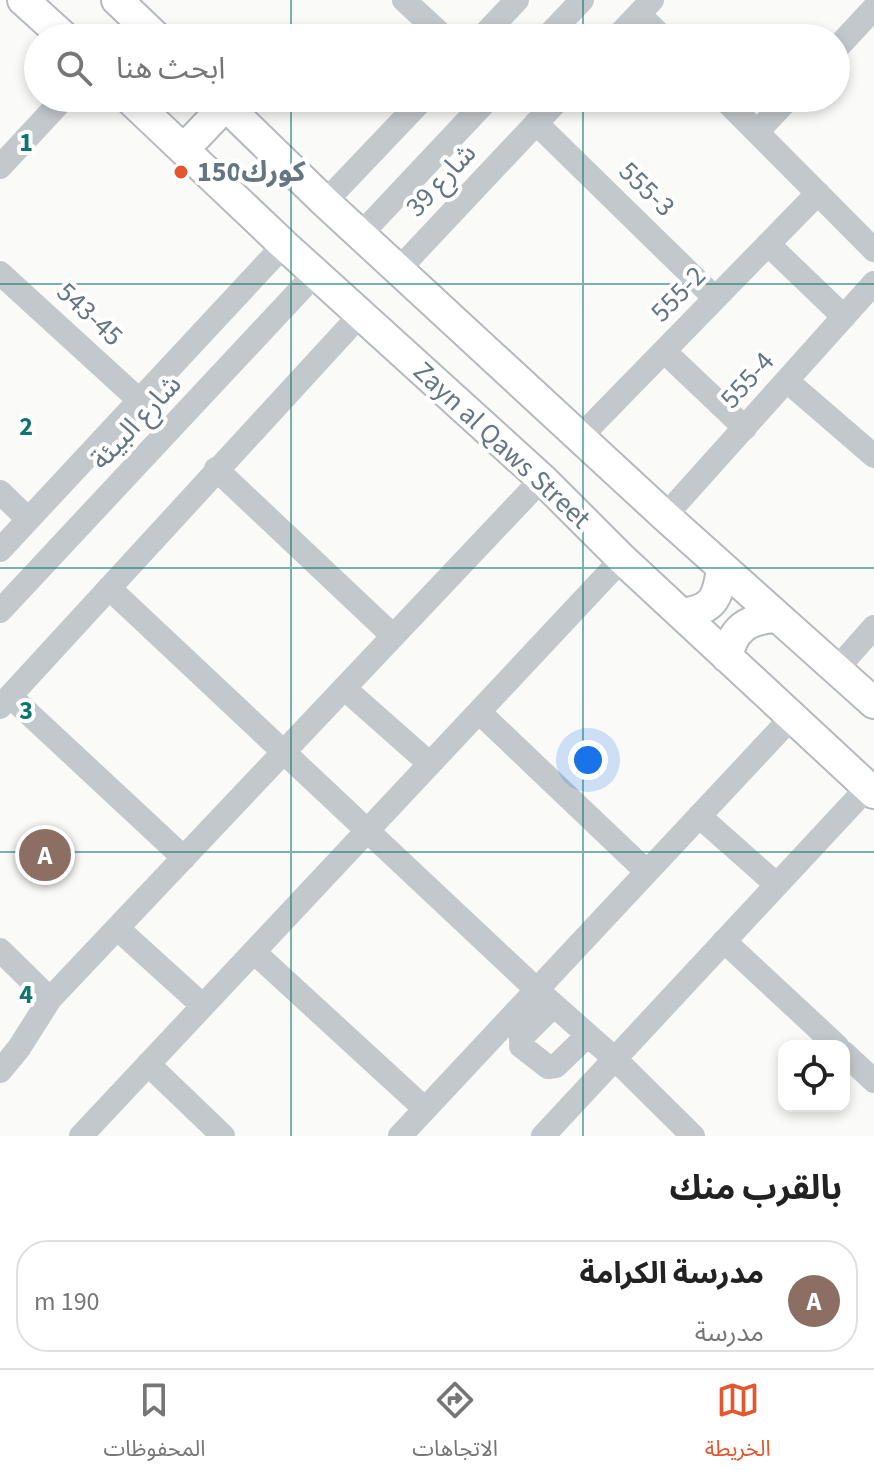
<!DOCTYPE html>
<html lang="ar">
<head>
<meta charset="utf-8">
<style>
	:root { --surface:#fff; --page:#f2f2f2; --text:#222; --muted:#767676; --line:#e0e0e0; --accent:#e4572e }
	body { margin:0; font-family:"Source Sans 3","Noto Sans Arabic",sans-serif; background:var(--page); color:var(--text); direction:rtl }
	.controls { position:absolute; right:24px; bottom:24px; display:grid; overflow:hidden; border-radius:16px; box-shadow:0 4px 12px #0003 }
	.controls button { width:72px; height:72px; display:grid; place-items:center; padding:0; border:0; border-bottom:2px solid var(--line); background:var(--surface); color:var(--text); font:40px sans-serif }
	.you { position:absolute; left:588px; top:760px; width:28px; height:28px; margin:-20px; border:6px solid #fff; border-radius:50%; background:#1a73e8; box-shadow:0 0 0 12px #1a73e833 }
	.badge { display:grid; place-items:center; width:52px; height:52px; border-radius:50%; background:var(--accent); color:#fff; font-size:26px; font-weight:700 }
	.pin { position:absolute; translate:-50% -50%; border:4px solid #fff; box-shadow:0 2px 8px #0006 }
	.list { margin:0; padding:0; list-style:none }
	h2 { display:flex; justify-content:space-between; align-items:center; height:104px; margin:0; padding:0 32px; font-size:34px }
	h2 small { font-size:26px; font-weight:400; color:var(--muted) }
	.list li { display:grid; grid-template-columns:52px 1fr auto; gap:24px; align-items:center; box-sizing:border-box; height:112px; margin:0 16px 16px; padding:0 16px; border:2px solid var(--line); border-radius:32px }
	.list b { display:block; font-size:30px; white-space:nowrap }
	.list p { margin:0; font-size:26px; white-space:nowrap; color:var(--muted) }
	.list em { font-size:26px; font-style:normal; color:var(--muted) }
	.icon { flex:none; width:44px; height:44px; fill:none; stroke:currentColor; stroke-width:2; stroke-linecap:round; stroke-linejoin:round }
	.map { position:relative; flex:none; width:874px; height:1136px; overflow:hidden; direction:ltr }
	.search { position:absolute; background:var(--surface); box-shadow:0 4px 12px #0003; left:24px; right:24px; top:24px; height:88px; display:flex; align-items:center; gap:20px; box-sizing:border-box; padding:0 28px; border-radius:44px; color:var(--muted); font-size:30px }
	.sheet { height:232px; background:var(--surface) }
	nav { display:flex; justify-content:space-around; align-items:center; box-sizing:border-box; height:112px; border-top:2px solid var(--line); background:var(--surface); font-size:22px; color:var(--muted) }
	nav a { display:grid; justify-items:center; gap:4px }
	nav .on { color:var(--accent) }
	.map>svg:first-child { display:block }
</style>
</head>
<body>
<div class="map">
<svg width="874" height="1136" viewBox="0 0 874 1136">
	<rect width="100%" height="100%" fill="#fafaf8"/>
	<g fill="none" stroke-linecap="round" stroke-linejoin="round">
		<!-- major casing -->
		<g stroke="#b5babe" stroke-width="34">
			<path id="major" d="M23,0L65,38
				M117,0L157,38
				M129,98L284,245L542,479L622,559L874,793
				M218,98L325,202L665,516L874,703
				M184,149L226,105
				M681,614C713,610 718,599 722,568
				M727,657C733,629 747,619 775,617"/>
		</g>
		<!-- minor -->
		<path stroke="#c3c8cc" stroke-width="24" d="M404,0L445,38
			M639,14L663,38
			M481,38L517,0
			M546,38L582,0
			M616,38L652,0
			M836,49L874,8
			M723,98L874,250
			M536,123L715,298
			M757,132L789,98
			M0,167L64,98
			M325,202L424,98
			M361,234L489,98
			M768,244L844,317
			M399,269L560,98
			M0,273L139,400
			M664,351L745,428
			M787,381L874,456
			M581,436L818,193
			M216,469L393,636
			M0,492L28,519
			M665,516L874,283
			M0,550L284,245
			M109,588L537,990L615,1059L693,1136
			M0,611L316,273
			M835,671L874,627
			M344,688L430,764
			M10,696L184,858
			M0,707L361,314
			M479,712L647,872
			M699,816L777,885
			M117,928L203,1006
			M724,941L837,1046
			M0,950L50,999
			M254,952L425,1109
			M554,1005L521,1038V1046L548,1067L556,1066L588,1035
			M844,1053L874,1081
			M148,1064L223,1136
			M0,1071L19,1048L50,999L542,479
			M81,1136L622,559
			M400,1136L792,717
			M543,1136L868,787"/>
		<!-- major -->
		<use href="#major" stroke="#fff" stroke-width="30"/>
	</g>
	<!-- grid -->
	<path fill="none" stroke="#0f766e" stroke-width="2" stroke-opacity="0.55" d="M291,0V38M583,0V38M291,98V1136M583,98V1136M0,284H874M0,568H874M0,852H874"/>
	<!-- markers -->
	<circle fill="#e4572e" stroke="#fff" stroke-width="3" cx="181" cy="172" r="8"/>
	<g text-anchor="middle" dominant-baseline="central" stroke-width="8" stroke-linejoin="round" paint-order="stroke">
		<!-- poi labels -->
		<g font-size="28" font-weight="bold" fill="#657683" stroke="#fff" text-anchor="start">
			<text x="197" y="172">كورك150</text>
		</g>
		<!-- street labels -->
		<g font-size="28" fill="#657683" stroke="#fff">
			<text transform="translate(441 180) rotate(-47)">شارع 39</text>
			<text transform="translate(647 189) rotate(44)">555-3</text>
			<text transform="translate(678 294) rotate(-46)">555-2</text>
			<text transform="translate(90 314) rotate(43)">543-45</text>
			<text transform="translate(747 380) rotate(-48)">555-4</text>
			<text transform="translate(136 422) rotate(-47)">شارع البيئة</text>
			<text transform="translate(502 445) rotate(43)">Zayn al Qaws Street</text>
		</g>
	</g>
	<g font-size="26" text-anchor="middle" font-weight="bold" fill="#0f766e" stroke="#fff" stroke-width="8" stroke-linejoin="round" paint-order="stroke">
		<text x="26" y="151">1</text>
		<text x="26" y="435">2</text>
		<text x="26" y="719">3</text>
		<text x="26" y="1003">4</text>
	</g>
</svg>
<div class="controls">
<button><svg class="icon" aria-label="locate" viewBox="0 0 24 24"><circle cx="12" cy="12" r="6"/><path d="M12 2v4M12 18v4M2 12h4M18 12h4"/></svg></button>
</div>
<div class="you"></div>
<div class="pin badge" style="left:45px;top:855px;background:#8d6e63">A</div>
<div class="search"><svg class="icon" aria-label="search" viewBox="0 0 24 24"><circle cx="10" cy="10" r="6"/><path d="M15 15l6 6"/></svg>ابحث هنا</div>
</div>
<section class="sheet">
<h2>بالقرب منك<small></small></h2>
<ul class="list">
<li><span class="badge" style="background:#8d6e63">A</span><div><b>مدرسة الكرامة</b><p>مدرسة</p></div><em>190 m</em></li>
</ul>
</section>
<nav>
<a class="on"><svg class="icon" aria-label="map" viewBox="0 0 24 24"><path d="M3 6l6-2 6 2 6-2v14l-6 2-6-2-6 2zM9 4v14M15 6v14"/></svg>الخريطة</a>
<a><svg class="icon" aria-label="directions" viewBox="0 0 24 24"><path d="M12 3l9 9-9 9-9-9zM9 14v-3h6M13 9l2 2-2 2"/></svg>الاتجاهات</a>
<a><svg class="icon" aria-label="saved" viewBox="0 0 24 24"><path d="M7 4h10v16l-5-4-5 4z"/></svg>المحفوظات</a>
</nav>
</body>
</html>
